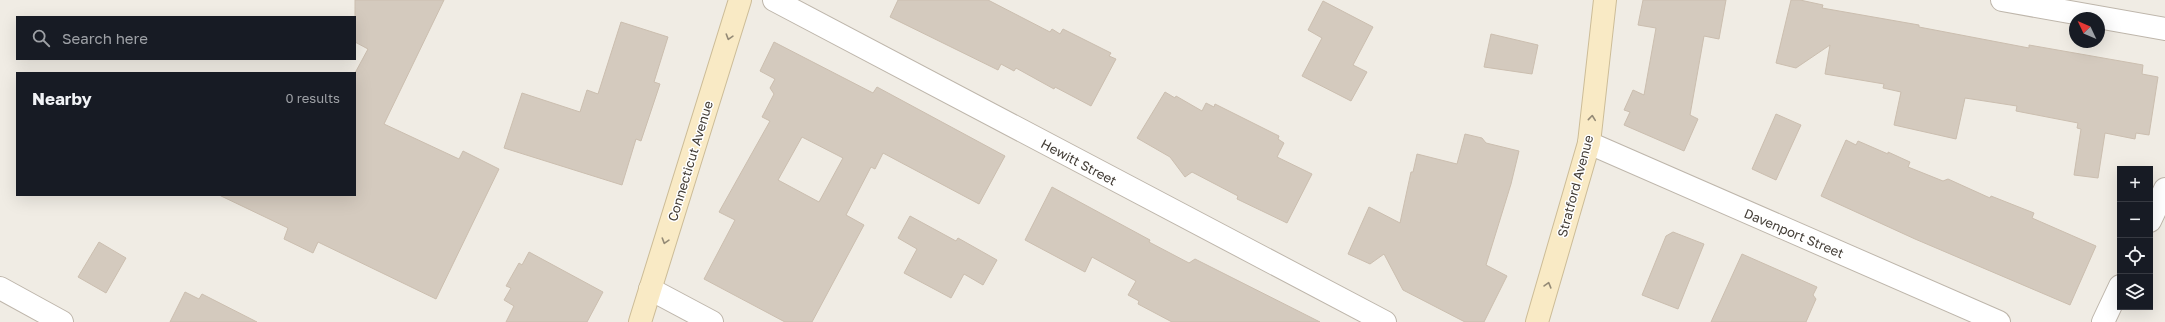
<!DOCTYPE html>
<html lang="en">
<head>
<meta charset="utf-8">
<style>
	:root { --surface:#171b24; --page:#242831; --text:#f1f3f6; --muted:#9ea1a6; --line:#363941 }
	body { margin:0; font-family:"Golos Text",sans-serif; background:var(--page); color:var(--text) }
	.controls { position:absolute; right:12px; bottom:12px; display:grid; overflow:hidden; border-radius:0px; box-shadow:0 4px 16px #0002 }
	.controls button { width:36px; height:36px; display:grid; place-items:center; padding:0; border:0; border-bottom:1px solid var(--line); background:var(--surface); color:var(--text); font:20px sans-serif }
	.compass { position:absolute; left:2069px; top:12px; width:36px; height:36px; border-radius:50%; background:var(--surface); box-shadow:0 4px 16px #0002; rotate:314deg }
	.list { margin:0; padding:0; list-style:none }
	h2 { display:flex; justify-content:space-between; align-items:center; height:52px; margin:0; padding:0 16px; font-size:17px }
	h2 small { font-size:13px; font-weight:400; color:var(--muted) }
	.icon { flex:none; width:22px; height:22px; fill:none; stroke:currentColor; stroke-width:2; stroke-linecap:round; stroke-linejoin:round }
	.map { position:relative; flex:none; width:2165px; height:322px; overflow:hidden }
	.search { position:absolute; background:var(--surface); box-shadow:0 4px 16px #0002; left:16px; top:16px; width:340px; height:44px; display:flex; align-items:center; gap:10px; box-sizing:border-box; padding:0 14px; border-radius:0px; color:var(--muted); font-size:15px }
	.panel { position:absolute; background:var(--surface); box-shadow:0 4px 16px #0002; left:16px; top:72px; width:340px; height:124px; border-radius:0px }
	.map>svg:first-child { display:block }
</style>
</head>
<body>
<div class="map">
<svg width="2165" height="322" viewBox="0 0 2165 322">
	<rect width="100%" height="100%" fill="#f0ece4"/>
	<!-- building -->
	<path fill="#d4cabe" stroke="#cbbeaf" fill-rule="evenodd" d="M355,0H444L384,124L459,159L463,151L499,169L436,299L318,242L313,253L284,239L288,228L219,195H355V73L368,49L355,42Z
		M898,0H988L1050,32L1052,29L1060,34L1063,29L1111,53L1109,56L1116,59L1091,106L1055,87L1054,89L1016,68L1014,71L1001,64L998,70L890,17Z
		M1643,0H1726L1719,39L1704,36L1690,115L1698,119L1684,151L1624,125L1630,112L1624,110L1633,90L1644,95L1656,28L1638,25Z
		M1791,0H1800L1823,5L1822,8L1919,25V27L2029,48V45L2143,65L2142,74L2158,77L2149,135L2136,133L2135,139L2105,133L2098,178L2074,175L2081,129L2077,128L2078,123L2016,111L2017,106L1965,98L1956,139L1894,125L1901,92L1883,88L1884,84L1825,74L1830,45L1796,68L1776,63Z
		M1323,1L1373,27L1353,65L1367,72L1351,101L1302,76L1322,38L1308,30Z
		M621,22L668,37L654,82L660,84L641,141L636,139L622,185L504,148L522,93L580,112L587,90L598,94Z
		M1491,34L1538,45L1532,74L1484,67Z
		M774,42L873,93L877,87L1005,156L979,204L883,153L875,169L871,167L846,215L864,225L812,322H785L704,279L735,220L719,212L770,121L762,117L774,94L770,88L775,79L760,71ZM802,137L843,158L819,202L778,180Z
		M1165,92L1175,98L1176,96L1202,111L1206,103L1214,107L1215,104L1279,136L1278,139L1284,143L1277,157L1312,174L1287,223L1237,199L1238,196L1192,172L1185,177L1170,157L1137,138Z
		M1776,114L1801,125L1776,180L1752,169Z
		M1465,134L1482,138L1486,143L1519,151L1511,184L1486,265L1507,276L1484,322H1465L1403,290L1384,254L1370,264L1348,254L1369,207L1400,223L1411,172H1413L1417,154L1457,164Z
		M1846,140L1856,145L1858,141L1888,154V152L1910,162L1908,167L1943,181L1948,179L1990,198L1991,196L2034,213L2032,218L2096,246L2070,305L1915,239L1821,196Z
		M1052,187L1150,240L1149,242L1189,263L1195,259L1320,322H1172L1138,304L1139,301L1128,295L1136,281L1092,257L1085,272L1025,240Z
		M910,216L956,241L958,238L997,260L983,285L964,274L951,298L904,273L917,249L898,238Z
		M1673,232L1704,244L1678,309L1642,295L1666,236Z
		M99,242L126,258L106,293L78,277Z
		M529,252L603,292L587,322H506L514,306L504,300L511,288L506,286L519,263L522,265Z
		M1742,254L1817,287L1813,295L1816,299L1806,322H1711Z
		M185,292L199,299L202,294L257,322H170Z"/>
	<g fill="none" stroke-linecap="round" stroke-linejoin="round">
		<!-- street casing -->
		<g stroke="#beb6ab" stroke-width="24">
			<path id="street" d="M774,0L1385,322
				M2002,0L2165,29
				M1589,143L1999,322
				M2150,221L2165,189
				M0,288L62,322
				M650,289L712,322
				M2103,322L2120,286"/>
		</g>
		<!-- secondary casing -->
		<g stroke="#ccbc97" stroke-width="24">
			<path id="secondary" d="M640,322L740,0
				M1537,322L1589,143L1605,0"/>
		</g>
		<!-- street -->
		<use href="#street" stroke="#fff" stroke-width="22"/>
		<!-- secondary -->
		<use href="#secondary" stroke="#f9eac5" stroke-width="22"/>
	</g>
	<!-- one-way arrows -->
	<defs><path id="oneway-chevron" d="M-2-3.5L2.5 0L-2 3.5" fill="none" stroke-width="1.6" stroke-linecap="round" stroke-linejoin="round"/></defs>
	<g stroke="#948a76">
		<use href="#oneway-chevron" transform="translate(729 37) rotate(107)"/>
		<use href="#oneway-chevron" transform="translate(1592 118) rotate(-84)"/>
		<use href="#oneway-chevron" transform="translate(665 241) rotate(107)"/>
		<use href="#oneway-chevron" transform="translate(1548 285) rotate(-74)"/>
	</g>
	<g text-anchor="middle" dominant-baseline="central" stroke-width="3" stroke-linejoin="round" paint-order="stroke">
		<!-- street labels -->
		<g font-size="13" fill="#423c35" stroke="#fff">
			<text transform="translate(690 161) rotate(-73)">Connecticut Avenue</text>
			<text transform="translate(1079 162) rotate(28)">Hewitt Street</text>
			<text transform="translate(1575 186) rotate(-75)">Stratford Avenue</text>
			<text transform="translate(1794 233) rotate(23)">Davenport Street</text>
		</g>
	</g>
</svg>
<div class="controls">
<button>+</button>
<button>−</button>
<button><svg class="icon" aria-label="locate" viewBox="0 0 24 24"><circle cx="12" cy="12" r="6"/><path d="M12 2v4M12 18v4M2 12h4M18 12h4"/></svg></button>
<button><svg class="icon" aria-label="layers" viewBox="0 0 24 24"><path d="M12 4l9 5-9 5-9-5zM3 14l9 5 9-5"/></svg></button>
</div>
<svg class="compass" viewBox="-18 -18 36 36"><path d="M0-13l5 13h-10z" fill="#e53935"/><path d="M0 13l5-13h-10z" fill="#9ea1a6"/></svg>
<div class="search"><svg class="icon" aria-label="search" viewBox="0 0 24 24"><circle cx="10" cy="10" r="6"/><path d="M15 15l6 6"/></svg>Search here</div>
<section class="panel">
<h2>Nearby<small>0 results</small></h2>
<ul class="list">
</ul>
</section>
</div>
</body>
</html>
